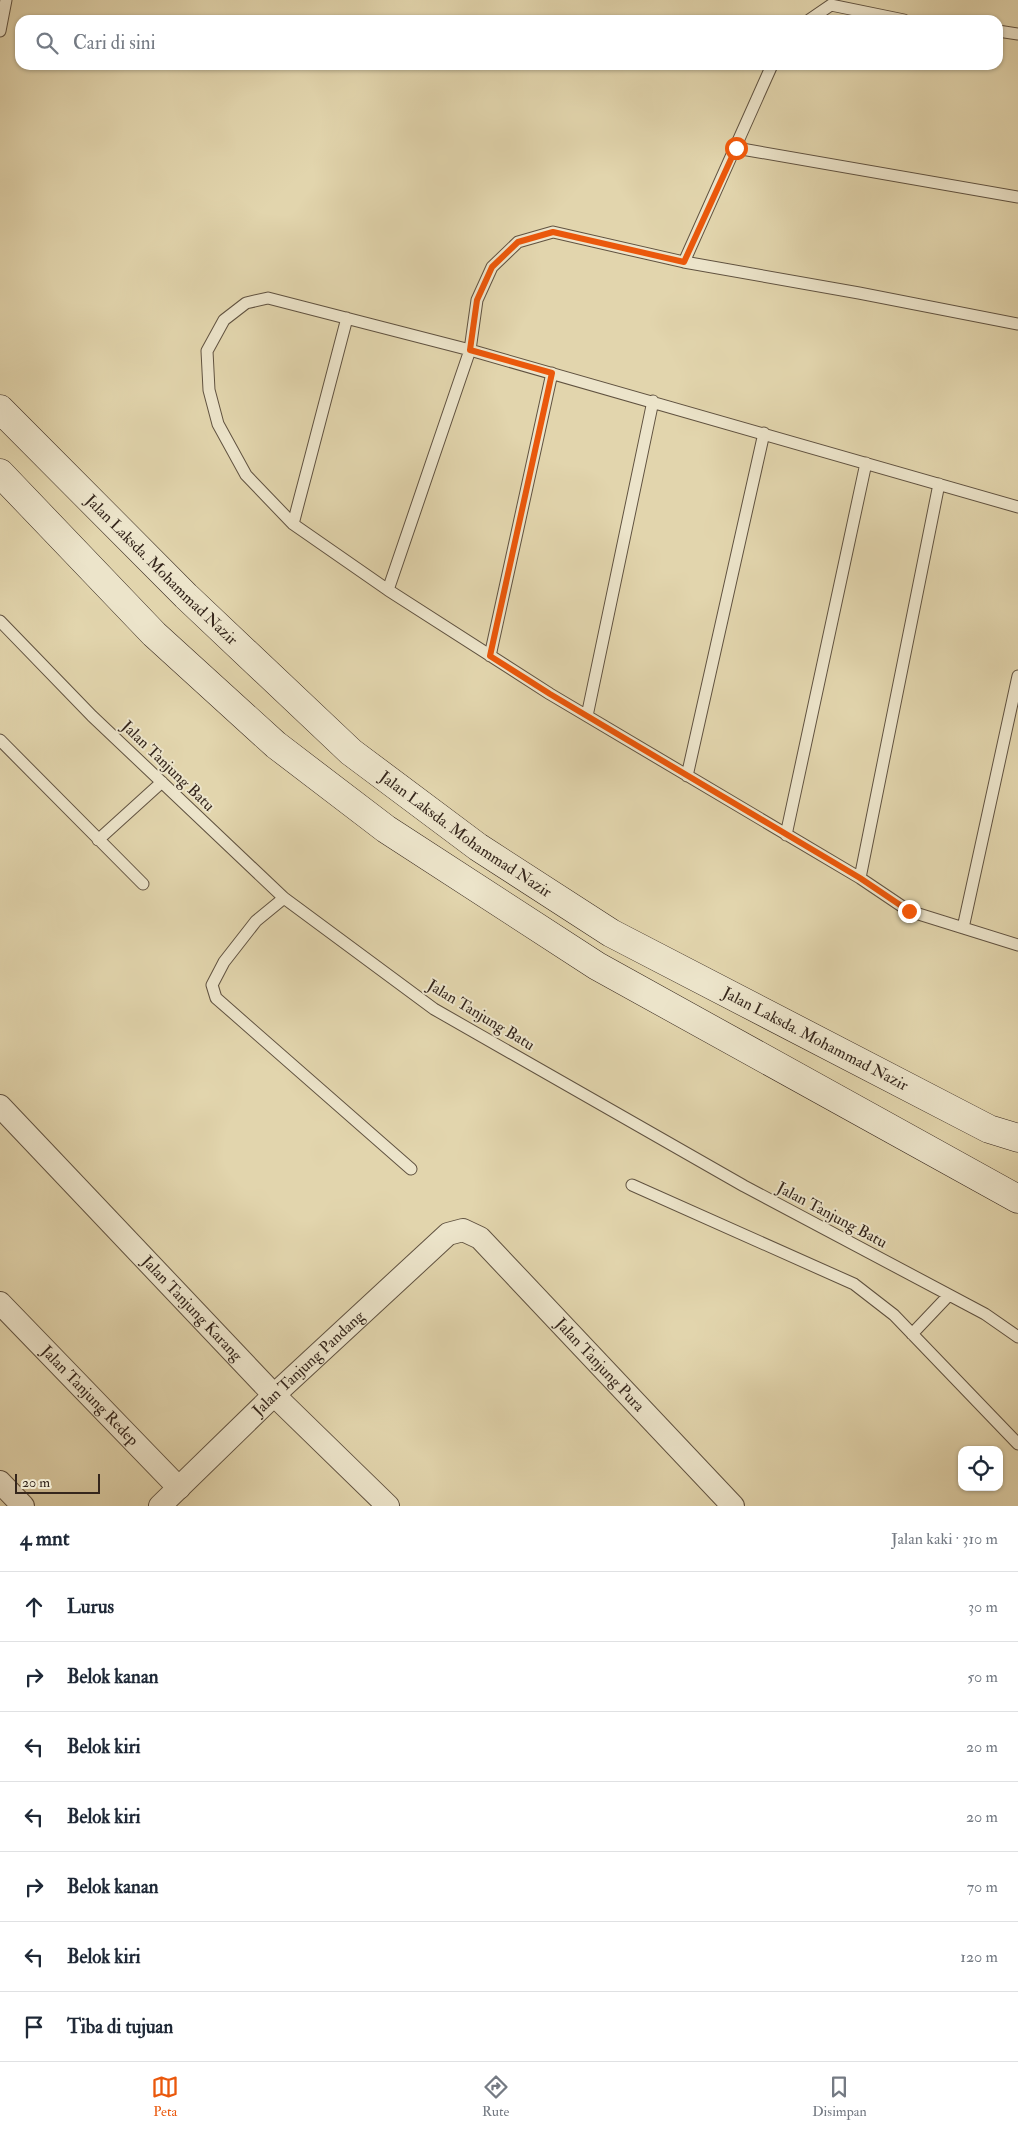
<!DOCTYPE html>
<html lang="id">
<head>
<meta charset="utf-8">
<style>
	:root { --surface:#fff; --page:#f2f2f3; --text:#1f2937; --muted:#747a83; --line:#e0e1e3; --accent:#ea580c }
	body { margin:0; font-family:"IM FELL Double Pica",serif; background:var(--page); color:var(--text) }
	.controls { position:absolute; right:15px; bottom:15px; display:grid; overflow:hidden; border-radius:10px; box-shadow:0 1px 4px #0004 }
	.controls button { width:45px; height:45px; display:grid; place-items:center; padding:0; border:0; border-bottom:1px solid var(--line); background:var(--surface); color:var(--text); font:25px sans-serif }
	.scale { position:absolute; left:15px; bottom:12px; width:85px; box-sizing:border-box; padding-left:5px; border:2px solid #35261c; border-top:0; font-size:14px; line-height:18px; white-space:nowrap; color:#35261c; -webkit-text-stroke:4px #ece4ca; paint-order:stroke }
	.stop { position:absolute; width:15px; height:15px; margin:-11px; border:4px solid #ea580c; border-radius:50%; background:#fff }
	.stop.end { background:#ea580c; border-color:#fff; box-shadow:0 1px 5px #0008 }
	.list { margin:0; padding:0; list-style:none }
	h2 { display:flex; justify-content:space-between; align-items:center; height:65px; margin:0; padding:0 20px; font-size:21px }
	h2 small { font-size:16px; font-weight:400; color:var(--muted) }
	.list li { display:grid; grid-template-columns:32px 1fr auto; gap:15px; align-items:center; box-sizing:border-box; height:70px; padding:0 20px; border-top:1px solid var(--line) }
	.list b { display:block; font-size:19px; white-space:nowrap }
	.list em { font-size:16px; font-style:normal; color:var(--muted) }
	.icon { flex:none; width:28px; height:28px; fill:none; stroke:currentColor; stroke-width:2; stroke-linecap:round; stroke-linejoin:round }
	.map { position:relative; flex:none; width:1018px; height:1506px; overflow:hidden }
	.search { position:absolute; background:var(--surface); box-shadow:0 1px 4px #0004; left:15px; right:15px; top:15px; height:55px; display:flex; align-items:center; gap:12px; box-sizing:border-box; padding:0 18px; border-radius:15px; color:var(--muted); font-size:19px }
	.sheet { height:555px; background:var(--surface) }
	nav { display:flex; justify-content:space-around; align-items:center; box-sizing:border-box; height:70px; border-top:1px solid var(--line); background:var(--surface); font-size:14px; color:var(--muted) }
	nav a { display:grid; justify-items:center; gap:2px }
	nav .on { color:var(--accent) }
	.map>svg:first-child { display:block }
</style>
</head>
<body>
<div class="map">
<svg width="1018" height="1506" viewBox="0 0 1018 1506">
	<rect width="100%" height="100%" fill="#e2d5ad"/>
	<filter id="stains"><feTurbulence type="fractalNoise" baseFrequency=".004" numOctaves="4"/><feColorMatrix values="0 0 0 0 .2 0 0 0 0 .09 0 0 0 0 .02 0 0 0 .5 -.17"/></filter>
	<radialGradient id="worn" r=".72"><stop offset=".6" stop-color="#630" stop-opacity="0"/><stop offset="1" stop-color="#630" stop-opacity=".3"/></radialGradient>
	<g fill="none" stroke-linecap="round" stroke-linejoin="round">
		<!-- lane casing -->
		<g stroke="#605240" stroke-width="13">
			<path id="lane" d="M809,20L831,5L904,20
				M0,31L6,0
				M998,31L1018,34
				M736,148L1018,197
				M684,262L772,65
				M1018,507L470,350L268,298L246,303L224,320L207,351L209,390L218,424L246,475L293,524L388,590L550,694L860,878L909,911L1018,945
				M293,524L347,318
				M388,590L470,350L477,300L492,267L518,242L553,232L684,262L859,293L1018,324
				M0,621L92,716L284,898L434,1009L744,1186L985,1314L1018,1337
				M490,656L552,373
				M587,716L653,401
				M0,740L143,884
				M687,776L764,433
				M786,835L866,463
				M98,840L162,782
				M860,878L939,484
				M284,898L256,921L224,962L212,985L216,998L411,1169
				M963,928L1018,676
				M632,1185L854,1284L894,1315L1018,1444
				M912,1334L949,1295"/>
		</g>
		<!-- street casing -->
		<g stroke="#605240" stroke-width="24">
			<g id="street">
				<path id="s1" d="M0,1106L274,1395L388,1506"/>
				<path id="s2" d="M0,1303L179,1488"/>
				<path d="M0,1482L23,1506"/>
				<path id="s3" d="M160,1506L274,1395L448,1234L463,1230L480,1238L733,1506"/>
			</g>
		</g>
		<!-- secondary casing -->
		<g stroke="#35261c" stroke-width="29">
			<g id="secondary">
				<path id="s4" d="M0,409L186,596L351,752L478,847L611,933L989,1129L1018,1138"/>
				<path d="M0,473L154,634L276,745L386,829L597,966L1018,1199"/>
			</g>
		</g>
		<!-- lane -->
		<use href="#lane" stroke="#ece4ca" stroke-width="11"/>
		<!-- street -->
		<use href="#street" stroke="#ece4ca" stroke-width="22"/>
		<!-- secondary -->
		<use href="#secondary" stroke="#ece4ca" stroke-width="28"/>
	</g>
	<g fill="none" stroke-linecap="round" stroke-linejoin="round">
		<!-- route -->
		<path stroke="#ea580c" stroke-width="6" d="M736,148L684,262L553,232L518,242L492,267L477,300L470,350L552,373L490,656L550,694L860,878L909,911"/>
	</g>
	<g text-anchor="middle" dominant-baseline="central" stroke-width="4" stroke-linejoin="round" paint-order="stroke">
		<!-- street labels -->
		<g font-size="16" fill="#35261c" stroke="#ece4ca">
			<text stroke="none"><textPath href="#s4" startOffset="228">Jalan Laksda. Mohammad Nazir</textPath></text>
			<text transform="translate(168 766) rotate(44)">Jalan Tanjung Batu</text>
			<text stroke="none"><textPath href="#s4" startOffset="632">Jalan Laksda. Mohammad Nazir</textPath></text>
			<text transform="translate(481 1015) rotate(31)">Jalan Tanjung Batu</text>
			<text stroke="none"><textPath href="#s4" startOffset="1038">Jalan Laksda. Mohammad Nazir</textPath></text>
			<text transform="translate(832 1215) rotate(28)">Jalan Tanjung Batu</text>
			<text stroke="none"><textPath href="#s1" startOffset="279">Jalan Tanjung Karang</textPath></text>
			<text stroke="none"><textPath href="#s3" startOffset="206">Jalan Tanjung Pandang</textPath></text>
			<text stroke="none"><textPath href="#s3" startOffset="605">Jalan Tanjung Pura</textPath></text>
			<text stroke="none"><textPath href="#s2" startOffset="129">Jalan Tanjung Redep</textPath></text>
		</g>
	</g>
	<rect width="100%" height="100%" filter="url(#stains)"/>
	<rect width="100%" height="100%" fill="url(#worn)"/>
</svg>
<div class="controls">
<button><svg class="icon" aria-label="locate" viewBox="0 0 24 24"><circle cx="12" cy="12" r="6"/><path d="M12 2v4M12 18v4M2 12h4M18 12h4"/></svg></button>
</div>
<div class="scale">20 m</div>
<div class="stop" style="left:736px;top:148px"></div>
<div class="stop end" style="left:909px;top:911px"></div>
<div class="search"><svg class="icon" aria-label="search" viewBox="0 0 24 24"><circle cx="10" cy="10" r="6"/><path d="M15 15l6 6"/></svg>Cari di sini</div>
</div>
<section class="sheet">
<h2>4 mnt<small>Jalan kaki · 310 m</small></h2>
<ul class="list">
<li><svg class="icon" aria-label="ahead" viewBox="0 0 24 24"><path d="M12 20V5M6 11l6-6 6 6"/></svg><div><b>Lurus</b></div><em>30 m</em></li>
<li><svg class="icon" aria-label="right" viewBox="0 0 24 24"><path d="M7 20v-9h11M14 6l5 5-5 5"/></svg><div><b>Belok kanan</b></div><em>50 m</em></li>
<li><svg class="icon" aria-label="left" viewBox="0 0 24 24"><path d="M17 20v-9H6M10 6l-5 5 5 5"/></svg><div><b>Belok kiri</b></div><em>20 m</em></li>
<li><svg class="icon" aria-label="left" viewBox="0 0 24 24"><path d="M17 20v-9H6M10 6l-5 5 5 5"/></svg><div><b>Belok kiri</b></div><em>20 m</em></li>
<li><svg class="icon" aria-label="right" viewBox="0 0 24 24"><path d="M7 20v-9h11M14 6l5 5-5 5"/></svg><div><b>Belok kanan</b></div><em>70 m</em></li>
<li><svg class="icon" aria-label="left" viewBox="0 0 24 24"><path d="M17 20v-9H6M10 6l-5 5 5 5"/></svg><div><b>Belok kiri</b></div><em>120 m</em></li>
<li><svg class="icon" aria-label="arrive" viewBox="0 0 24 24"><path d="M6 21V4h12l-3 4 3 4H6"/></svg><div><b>Tiba di tujuan</b></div></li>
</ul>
</section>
<nav>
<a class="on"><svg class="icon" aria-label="map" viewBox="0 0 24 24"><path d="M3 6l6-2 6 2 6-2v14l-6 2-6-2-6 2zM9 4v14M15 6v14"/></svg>Peta</a>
<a><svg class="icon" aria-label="directions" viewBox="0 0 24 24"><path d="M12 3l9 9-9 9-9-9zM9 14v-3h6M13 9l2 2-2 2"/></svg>Rute</a>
<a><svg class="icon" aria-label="saved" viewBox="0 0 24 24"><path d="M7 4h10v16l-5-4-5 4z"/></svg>Disimpan</a>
</nav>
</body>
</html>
